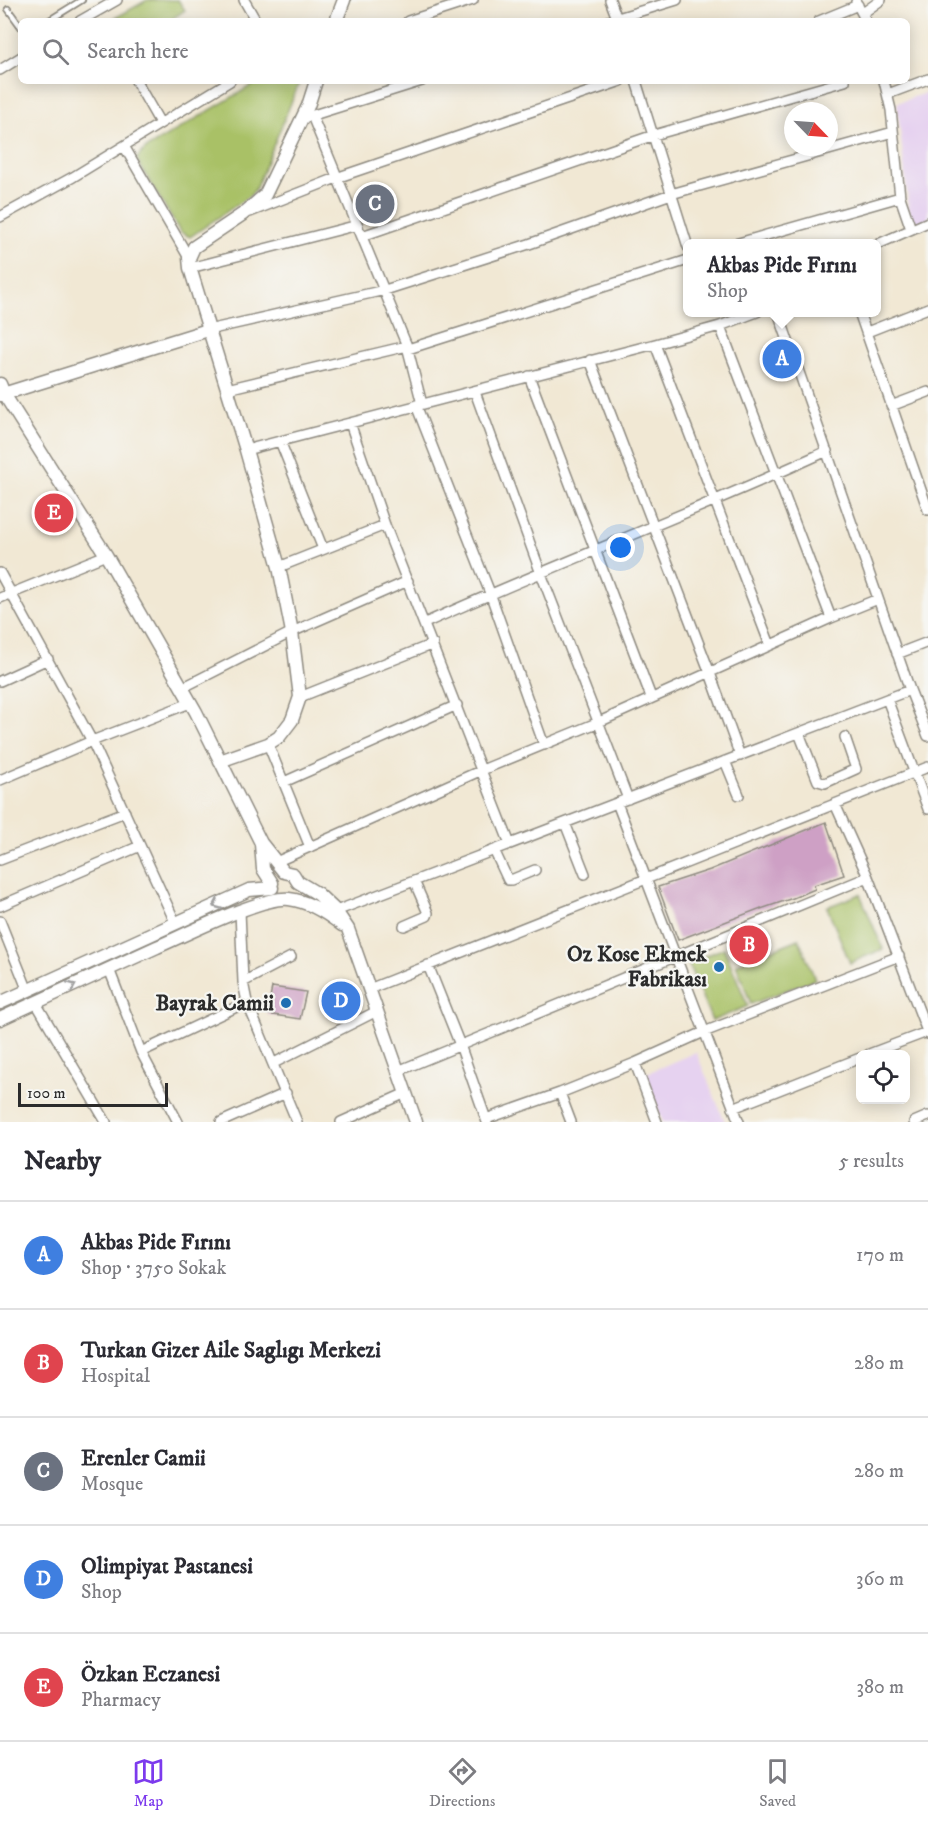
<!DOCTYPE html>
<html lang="en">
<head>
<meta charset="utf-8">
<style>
	:root { --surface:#fff; --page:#f7f7f7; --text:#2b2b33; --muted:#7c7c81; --line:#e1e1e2; --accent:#7c3aed }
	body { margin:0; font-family:"IM FELL DW Pica",serif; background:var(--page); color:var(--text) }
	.controls { position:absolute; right:18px; bottom:18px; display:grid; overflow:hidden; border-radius:9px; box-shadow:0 3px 15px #0003 }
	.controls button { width:54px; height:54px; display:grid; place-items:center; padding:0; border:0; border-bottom:2px solid var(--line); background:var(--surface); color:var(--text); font:30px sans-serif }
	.compass { position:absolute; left:784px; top:102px; width:54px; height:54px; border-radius:50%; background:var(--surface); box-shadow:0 3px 15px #0003; rotate:115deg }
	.scale { position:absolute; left:18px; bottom:15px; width:150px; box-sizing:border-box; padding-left:6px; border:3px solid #2b2b2b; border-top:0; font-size:16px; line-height:21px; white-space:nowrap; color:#2b2b2b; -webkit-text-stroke:4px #f6f6f2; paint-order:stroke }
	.you { position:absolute; left:621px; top:548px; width:21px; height:21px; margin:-15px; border:4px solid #fff; border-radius:50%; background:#1a73e8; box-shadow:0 0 0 9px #1a73e833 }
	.badge { display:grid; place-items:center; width:39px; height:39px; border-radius:50%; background:var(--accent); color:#fff; font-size:20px; font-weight:700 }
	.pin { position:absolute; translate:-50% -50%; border:3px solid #fff; box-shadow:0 2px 6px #0006 }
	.popup { position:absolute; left:683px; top:239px; width:198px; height:78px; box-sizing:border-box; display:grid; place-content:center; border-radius:9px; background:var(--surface); filter:drop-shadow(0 2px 4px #0005); font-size:20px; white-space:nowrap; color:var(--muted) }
	.popup b { font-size:22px; color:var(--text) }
	.popup::after { content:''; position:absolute; left:50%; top:100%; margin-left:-12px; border:12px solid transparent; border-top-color:var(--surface) }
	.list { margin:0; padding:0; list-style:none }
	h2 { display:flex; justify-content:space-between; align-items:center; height:78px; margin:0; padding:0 24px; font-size:26px }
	h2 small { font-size:20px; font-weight:400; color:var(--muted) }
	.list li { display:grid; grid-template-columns:39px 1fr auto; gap:18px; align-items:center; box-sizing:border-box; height:108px; padding:0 24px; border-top:2px solid var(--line) }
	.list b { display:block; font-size:22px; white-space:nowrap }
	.list p { margin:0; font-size:20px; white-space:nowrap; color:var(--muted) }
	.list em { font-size:20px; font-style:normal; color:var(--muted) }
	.icon { flex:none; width:33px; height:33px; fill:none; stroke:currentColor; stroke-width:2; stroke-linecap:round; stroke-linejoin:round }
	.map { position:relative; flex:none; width:928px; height:1122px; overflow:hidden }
	.search { position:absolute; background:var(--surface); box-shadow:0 3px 15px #0003; left:18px; right:18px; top:18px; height:66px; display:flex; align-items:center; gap:15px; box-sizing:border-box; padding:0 21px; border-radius:9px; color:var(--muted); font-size:22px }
	.sheet { height:618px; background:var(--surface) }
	nav { display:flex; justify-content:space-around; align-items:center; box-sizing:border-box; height:84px; border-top:2px solid var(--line); background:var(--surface); font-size:16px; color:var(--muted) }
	nav a { display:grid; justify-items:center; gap:3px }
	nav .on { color:var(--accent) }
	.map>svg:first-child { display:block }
</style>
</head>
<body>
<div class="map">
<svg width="928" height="1122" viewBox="0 0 928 1122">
	<rect width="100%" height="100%" fill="#f6f6f2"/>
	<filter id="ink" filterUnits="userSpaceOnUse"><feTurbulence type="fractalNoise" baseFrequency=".0167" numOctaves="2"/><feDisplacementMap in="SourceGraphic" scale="12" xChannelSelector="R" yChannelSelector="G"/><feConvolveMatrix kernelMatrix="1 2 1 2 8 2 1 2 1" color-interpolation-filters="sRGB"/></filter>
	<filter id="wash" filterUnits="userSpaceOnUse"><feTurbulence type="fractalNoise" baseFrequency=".008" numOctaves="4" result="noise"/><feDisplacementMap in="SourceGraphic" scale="24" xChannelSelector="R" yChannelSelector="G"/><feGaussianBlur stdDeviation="1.35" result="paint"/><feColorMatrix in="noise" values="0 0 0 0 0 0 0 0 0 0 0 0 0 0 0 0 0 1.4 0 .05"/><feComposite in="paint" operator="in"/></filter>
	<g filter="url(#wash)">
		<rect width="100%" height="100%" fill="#f1e8d4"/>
		<!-- built -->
		<path fill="#e6d2f0" d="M928,92V220L911,227L897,103Z
			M696,1052L725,1122H663L643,1075Z"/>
		<!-- green -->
		<path fill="#a9c166" stroke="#6a7648" stroke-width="1.5" d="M147,0H178L185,10L169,21H110Z
			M259,81H300L256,188L251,195L190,237L180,232L139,164L137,158L145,149Z
			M860,894L883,949L850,963L827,907Z
			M799,939L815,979L751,1004L736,964Z
			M724,948L748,1006L712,1021L688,963Z"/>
		<g id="blocks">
			<!-- building -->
			<path fill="#cea0c5" d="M361,190L393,196L389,217L359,211Z
				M826,822L844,875L814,885L815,889L793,898L761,909V908L678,940L658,887L710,870Z
				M272,987L306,992L300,1019L267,1014Z"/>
		</g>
	</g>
	<g filter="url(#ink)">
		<use href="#blocks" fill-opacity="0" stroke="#8e8a80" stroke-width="1.5"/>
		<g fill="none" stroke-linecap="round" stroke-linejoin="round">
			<!-- lane casing -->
			<g stroke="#8e8a80" stroke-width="8">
				<path id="lane" d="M8,9L21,27
					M48,21L82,0"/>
			</g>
			<!-- street casing -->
			<g stroke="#8e8a80" stroke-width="12">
				<path id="street" d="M244,0L256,21
					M610,0L618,21
					M856,2L866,21
					M863,13L881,0
					M80,21L117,0
					M408,21L473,0
					M608,21L677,0
					M819,21L858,5
					M0,70L21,57
					M136,81L160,123
					M636,81L688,247
					M884,81L891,110L900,197L911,229
					M888,94L928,79
					M312,116L407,346L422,404
					M307,117L422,81
					M124,146L189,258
					M250,212L339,177L621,81
					M0,217L73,177L230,81
					M362,236L654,135L845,81
					M735,244L900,197
					M876,245L928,222
					M190,268L358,225
					M778,312L910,690L928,736
					M859,312L928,510
					M720,326L831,618
					M208,330L385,290L529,244L671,194L893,132
					M867,332L928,308
					M655,344L770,645
					M408,349L688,260
					M590,360L710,673L740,756
					M529,376L651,697
					M227,389L407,346
					M475,392L540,571L628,799
					M416,405L490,593L544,745
					M891,406L928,392
					M350,423L385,525L510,844
					M280,441L323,549
					M246,450L655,344L720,326L757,312
					M279,567L385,525
					M0,573L92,741L176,924
					M0,598L106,555
					M425,623C558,563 695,512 827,451
					M897,654L928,642
					M0,681L48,659
					M182,688L292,632L408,581
					M300,697L433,644
					M887,699L928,809
					M799,733L818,781L825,783L856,769L845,737
					M268,744L310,847
					M725,761L739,795
					M0,780L92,741L190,703
					M284,782L457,705
					M617,803L739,1122
					M835,804L868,877L928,1034
					M565,823L585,874
					M494,850L508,880H511L535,870
					M0,860L125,812
					M276,862L482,770L599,722L831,618L878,599
					M0,906L140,846
					M240,911L243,982L247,1002L297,1122
					M334,915L336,911L910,690
					M0,921L28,991
					M404,926L427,916L428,913L414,881
					M428,965L460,1045L487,1122
					M109,969L141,1052L178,1122
					M243,982L291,957
					M369,989L928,767
					M36,1003L106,1122
					M141,1052L247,1002
					M869,1054L927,1032
					M274,1063L377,1011
					M635,1063L657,1122
					M398,1071L868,877
					M560,1093L571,1122
					M733,1108L860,1058
					M486,1119L560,1093L635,1063L704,1032L899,956
					M221,1122L286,1093
					M341,1122L406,1093
					M914,1122L928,1116"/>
			</g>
			<!-- secondary casing -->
			<g stroke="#8e8a80" stroke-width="15">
				<path id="secondary" d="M336,21L344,0
					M0,384L4,394L106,555L196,712L261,843L284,872L293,874L298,882L318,894L336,911L348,929L416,1122
					M0,395L208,330
					M220,761L268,744L279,737L292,720L300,697L292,632L279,567L246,450L190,268L189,258L194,247L243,214L265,195L308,106L316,81
					M261,844L263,869L272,883
					M0,1003L249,890L272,888
					M0,1019C52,995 105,971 157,947C185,935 262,896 289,899C307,901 328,914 342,925"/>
			</g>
			<!-- lane -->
			<use href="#lane" stroke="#fff" stroke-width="4.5"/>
			<!-- street -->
			<use href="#street" stroke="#fff" stroke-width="9"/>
			<!-- secondary -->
			<use href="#secondary" stroke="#fff" stroke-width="12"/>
		</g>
		<!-- one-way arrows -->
		<defs><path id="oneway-chevron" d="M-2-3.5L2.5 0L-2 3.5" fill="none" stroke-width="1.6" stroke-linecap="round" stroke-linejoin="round" transform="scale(1.5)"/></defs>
		<g stroke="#a0a0a0">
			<use href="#oneway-chevron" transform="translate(217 905) rotate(156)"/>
			<use href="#oneway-chevron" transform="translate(72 986) rotate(-24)"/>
		</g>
	</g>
	<!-- markers -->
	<g fill="#1f6fb2" stroke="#f6f6f2" stroke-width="2">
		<circle cx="719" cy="967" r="6"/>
		<circle cx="286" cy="1003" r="6"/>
	</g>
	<g text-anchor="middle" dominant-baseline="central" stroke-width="4.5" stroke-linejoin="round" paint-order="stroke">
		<!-- poi labels -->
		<g font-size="22" font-weight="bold" fill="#2b2b2b" stroke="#f6f6f2" text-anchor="end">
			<text x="707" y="954">Oz Kose Ekmek<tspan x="707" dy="25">Fabrikası</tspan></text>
			<text x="274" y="1003">Bayrak Camii</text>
		</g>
	</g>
</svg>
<div class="controls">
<button><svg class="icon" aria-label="locate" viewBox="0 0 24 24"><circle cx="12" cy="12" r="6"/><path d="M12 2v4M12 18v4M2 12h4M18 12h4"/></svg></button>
</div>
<svg class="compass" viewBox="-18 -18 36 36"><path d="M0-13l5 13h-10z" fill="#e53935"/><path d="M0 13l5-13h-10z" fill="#7c7c81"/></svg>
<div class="scale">100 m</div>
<div class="you"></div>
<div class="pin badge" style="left:782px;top:359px;background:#3f7fe0">A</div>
<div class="popup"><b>Akbas Pide Fırını</b>Shop</div>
<div class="pin badge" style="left:749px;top:945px;background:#e0444e">B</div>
<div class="pin badge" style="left:375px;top:204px;background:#6b7280">C</div>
<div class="pin badge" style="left:341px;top:1001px;background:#3f7fe0">D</div>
<div class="pin badge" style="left:54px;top:513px;background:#e0444e">E</div>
<div class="search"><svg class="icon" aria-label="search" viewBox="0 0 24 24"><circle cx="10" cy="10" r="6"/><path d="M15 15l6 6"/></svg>Search here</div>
</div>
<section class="sheet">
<h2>Nearby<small>5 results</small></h2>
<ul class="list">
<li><span class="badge" style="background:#3f7fe0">A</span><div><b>Akbas Pide Fırını</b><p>Shop · 3750 Sokak</p></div><em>170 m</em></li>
<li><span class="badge" style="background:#e0444e">B</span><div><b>Turkan Gizer Aile Saglıgı Merkezi</b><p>Hospital</p></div><em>280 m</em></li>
<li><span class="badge" style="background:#6b7280">C</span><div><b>Erenler Camii</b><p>Mosque</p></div><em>280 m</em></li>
<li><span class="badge" style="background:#3f7fe0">D</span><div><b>Olimpiyat Pastanesi</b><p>Shop</p></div><em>360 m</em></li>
<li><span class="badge" style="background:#e0444e">E</span><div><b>Özkan Eczanesi</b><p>Pharmacy</p></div><em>380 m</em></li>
</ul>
</section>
<nav>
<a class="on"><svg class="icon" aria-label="map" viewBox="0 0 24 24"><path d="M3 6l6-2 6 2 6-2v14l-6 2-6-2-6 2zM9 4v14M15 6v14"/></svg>Map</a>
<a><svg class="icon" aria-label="directions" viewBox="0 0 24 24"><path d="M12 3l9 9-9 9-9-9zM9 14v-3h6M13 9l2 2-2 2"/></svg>Directions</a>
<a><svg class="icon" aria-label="saved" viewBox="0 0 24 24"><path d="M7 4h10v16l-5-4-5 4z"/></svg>Saved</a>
</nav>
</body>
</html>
